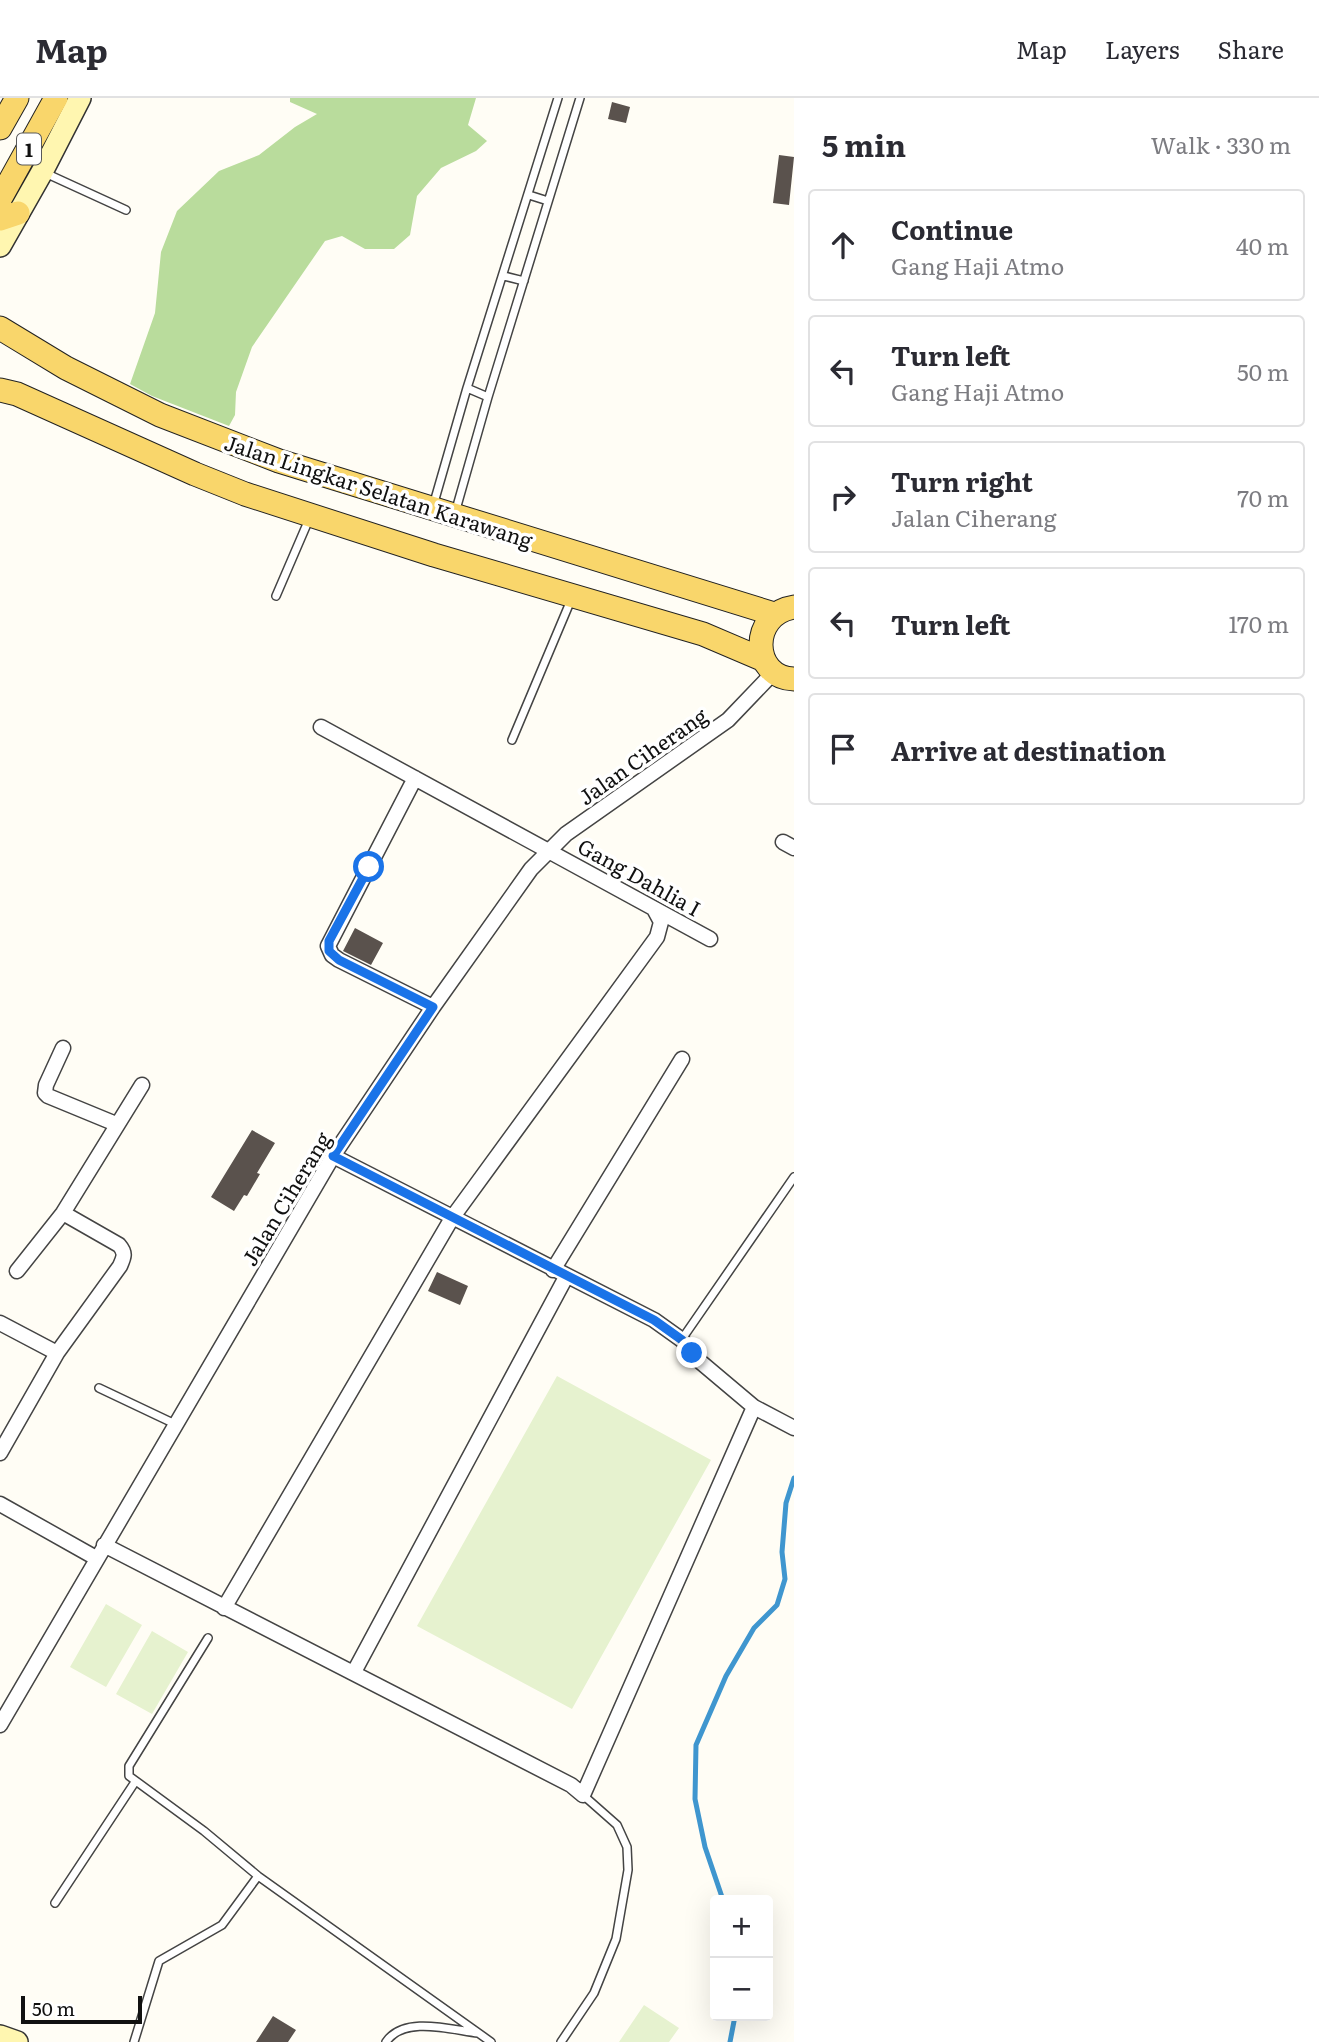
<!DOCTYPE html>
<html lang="en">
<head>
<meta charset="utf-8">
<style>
	:root { --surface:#fff; --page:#f2f2f3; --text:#2b2b33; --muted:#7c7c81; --line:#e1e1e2 }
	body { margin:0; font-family:Literata,serif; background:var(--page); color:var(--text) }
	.controls { position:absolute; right:21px; bottom:21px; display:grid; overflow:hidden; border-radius:7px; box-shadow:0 7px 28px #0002 }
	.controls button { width:63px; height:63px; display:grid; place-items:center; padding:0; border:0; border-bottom:2px solid var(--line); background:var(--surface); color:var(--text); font:35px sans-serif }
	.scale { position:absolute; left:21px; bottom:18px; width:121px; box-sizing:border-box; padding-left:7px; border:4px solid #111; border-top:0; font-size:19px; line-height:24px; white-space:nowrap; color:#111; -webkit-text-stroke:5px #fff; paint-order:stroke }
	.stop { position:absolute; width:21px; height:21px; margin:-16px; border:5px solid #1a73e8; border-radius:50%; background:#fff }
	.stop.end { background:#1a73e8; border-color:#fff; box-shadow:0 2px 7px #0008 }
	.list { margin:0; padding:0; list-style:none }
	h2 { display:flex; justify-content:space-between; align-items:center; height:91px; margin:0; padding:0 28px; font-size:30px }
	h2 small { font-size:23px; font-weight:400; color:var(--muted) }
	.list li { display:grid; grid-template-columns:46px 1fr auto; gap:21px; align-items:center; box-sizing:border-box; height:112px; margin:0 14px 14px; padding:0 14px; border:2px solid var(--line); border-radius:7px }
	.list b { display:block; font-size:26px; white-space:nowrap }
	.list p { margin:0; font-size:23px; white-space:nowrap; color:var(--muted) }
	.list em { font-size:23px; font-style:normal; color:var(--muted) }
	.icon { flex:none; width:38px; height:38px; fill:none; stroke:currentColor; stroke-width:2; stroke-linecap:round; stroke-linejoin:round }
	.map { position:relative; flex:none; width:794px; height:1944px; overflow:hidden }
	header { display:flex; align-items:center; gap:42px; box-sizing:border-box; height:98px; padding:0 35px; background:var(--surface); border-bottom:2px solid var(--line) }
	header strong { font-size:33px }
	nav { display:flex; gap:38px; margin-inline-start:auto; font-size:24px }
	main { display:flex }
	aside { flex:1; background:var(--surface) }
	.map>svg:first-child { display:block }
</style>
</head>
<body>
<header>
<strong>Map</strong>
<nav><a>Map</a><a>Layers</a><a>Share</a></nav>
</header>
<main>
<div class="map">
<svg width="794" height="1944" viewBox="0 0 794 1944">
	<rect width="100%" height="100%" fill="#fffdf5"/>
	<!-- forest -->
	<path fill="#b9dc9c" d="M290,0H476L468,27L487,43L476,53L441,70L417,98L410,137L394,151H365L342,138L325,143L252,249L236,294L235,317L229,328L152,298L130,286L155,215L161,154L177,113L219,73L259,57L295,29L317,16L290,4Z"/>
	<!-- pitch -->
	<path fill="#e6f2cf" d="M557,1278L711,1362L572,1611L417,1528Z
		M106,1506L142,1527L106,1589L70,1569Z
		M152,1533L188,1554L152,1616L116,1596Z
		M644,1907L679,1930L669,1944H619Z"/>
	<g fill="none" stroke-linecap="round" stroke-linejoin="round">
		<!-- stream -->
		<path stroke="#3f96cf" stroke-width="5" d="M723,1802L705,1749L695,1701L696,1647L726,1578L754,1530L777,1507L785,1481L782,1454L786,1405L794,1380
			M730,1944L735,1918"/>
	</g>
	<!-- building -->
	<path fill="#5a524d" d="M612,4L630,9L626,25L608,21Z
		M779,57L794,59L789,107L773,105Z
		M355,830L383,845L371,867L343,853Z
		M252,1032L275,1045L257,1075L260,1076L247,1098L244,1097L234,1113L211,1099Z
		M437,1174L468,1188L460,1207L428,1193Z
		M273,1918L296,1932L288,1944H256Z"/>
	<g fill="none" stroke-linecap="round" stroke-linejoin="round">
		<!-- lane casing -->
		<g stroke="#444" stroke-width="10">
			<path id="lane" d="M43,74L126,112
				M529,97L548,103
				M504,178L524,183
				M467,290L488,299
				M433,408L467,290L558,0
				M455,415L488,299L580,0
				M276,498L310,419
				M512,642L571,502
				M682,1241L794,1079
				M99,1290L175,1326
				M208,1540L129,1668V1678L204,1733L258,1778L491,1944
				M55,1805L135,1684
				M134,1944L159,1863L222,1827L258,1778
				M386,1944C404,1917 452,1932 478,1935
				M561,1944L594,1895L616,1841L628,1772L627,1749L617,1727L583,1697"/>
		</g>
		<!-- street casing -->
		<g stroke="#444" stroke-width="17">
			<path id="street" d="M321,629L710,841
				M415,680L328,848L332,857L339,862L433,909
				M783,744L794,750
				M63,950L46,987L45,995L48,998L116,1026
				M333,1058L654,1222L682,1242L697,1261L754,1309L794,1330
				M553,1172L682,961
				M17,1173L63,1115L142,987
				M0,1225L57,1255
				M0,1355L57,1255L120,1168C124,1159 126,1155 119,1147L63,1115
				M0,1406L96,1460
				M104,1447L571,1687L583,1697L754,1309
				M224,1510L452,1120L657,839L661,824L654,811
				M354,1574L566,1179
				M0,1627L333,1058L433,909L531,771L566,736L728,622L774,574"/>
		</g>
		<!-- secondary casing -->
		<g stroke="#333" stroke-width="24">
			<path id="secondary" d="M0,148L42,74L80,0
				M0,1938L17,1944"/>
		</g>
		<!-- primary casing -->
		<g stroke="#222" stroke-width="25">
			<path id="primary" d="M0,30L17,0
				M0,101L56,0
				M0,121L18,115
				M0,230L66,270L160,317L279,363L774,516
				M0,292L17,296L195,376L245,396L434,457L703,536L764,562
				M794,509C749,516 751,580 794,581"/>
		</g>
		<!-- lane -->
		<use href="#lane" stroke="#fff" stroke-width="7"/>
		<!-- street -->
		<use href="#street" stroke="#fff" stroke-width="14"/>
		<!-- secondary -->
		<use href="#secondary" stroke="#fff6b0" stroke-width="21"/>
		<!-- primary -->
		<use href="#primary" stroke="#f9d66b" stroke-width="23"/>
	</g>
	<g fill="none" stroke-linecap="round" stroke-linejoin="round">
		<!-- route -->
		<path stroke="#1a73e8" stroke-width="9" d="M369,769L329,843V853L339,862L433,909L333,1058L654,1222L682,1242L692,1255"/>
	</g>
	<g text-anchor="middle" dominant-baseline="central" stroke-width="7" stroke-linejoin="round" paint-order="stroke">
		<!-- shield labels -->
		<rect fill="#fff" stroke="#585858" stroke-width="2" x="17" y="35.5" width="24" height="31" rx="5"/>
		<g font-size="19" font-weight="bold" fill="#111">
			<text x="29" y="51">1</text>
		</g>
		<!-- street labels -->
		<g font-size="21" fill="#111" stroke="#fff">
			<text transform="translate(379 392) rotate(18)">Jalan Lingkar Selatan Karawang</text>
			<text transform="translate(642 657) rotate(-35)">Jalan Ciherang</text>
			<text transform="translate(640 778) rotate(29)">Gang Dahlia I</text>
			<text transform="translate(285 1100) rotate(-59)">Jalan Ciherang</text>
		</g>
	</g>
</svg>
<div class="controls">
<button>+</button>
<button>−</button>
</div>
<div class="scale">50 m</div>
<div class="stop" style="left:369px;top:769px"></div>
<div class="stop end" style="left:692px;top:1255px"></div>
</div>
<aside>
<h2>5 min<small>Walk · 330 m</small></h2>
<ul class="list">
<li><svg class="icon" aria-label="ahead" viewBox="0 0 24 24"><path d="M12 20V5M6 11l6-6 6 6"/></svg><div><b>Continue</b><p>Gang Haji Atmo</p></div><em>40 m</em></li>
<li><svg class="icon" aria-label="left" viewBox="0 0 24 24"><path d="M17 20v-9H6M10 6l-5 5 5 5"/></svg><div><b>Turn left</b><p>Gang Haji Atmo</p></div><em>50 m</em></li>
<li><svg class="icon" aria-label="right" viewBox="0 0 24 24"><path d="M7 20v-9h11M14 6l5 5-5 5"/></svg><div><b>Turn right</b><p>Jalan Ciherang</p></div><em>70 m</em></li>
<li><svg class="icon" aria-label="left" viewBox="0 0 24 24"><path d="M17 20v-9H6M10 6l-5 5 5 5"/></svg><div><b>Turn left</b></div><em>170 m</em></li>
<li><svg class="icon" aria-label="arrive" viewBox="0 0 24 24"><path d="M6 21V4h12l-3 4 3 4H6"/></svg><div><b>Arrive at destination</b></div></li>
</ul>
</aside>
</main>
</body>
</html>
